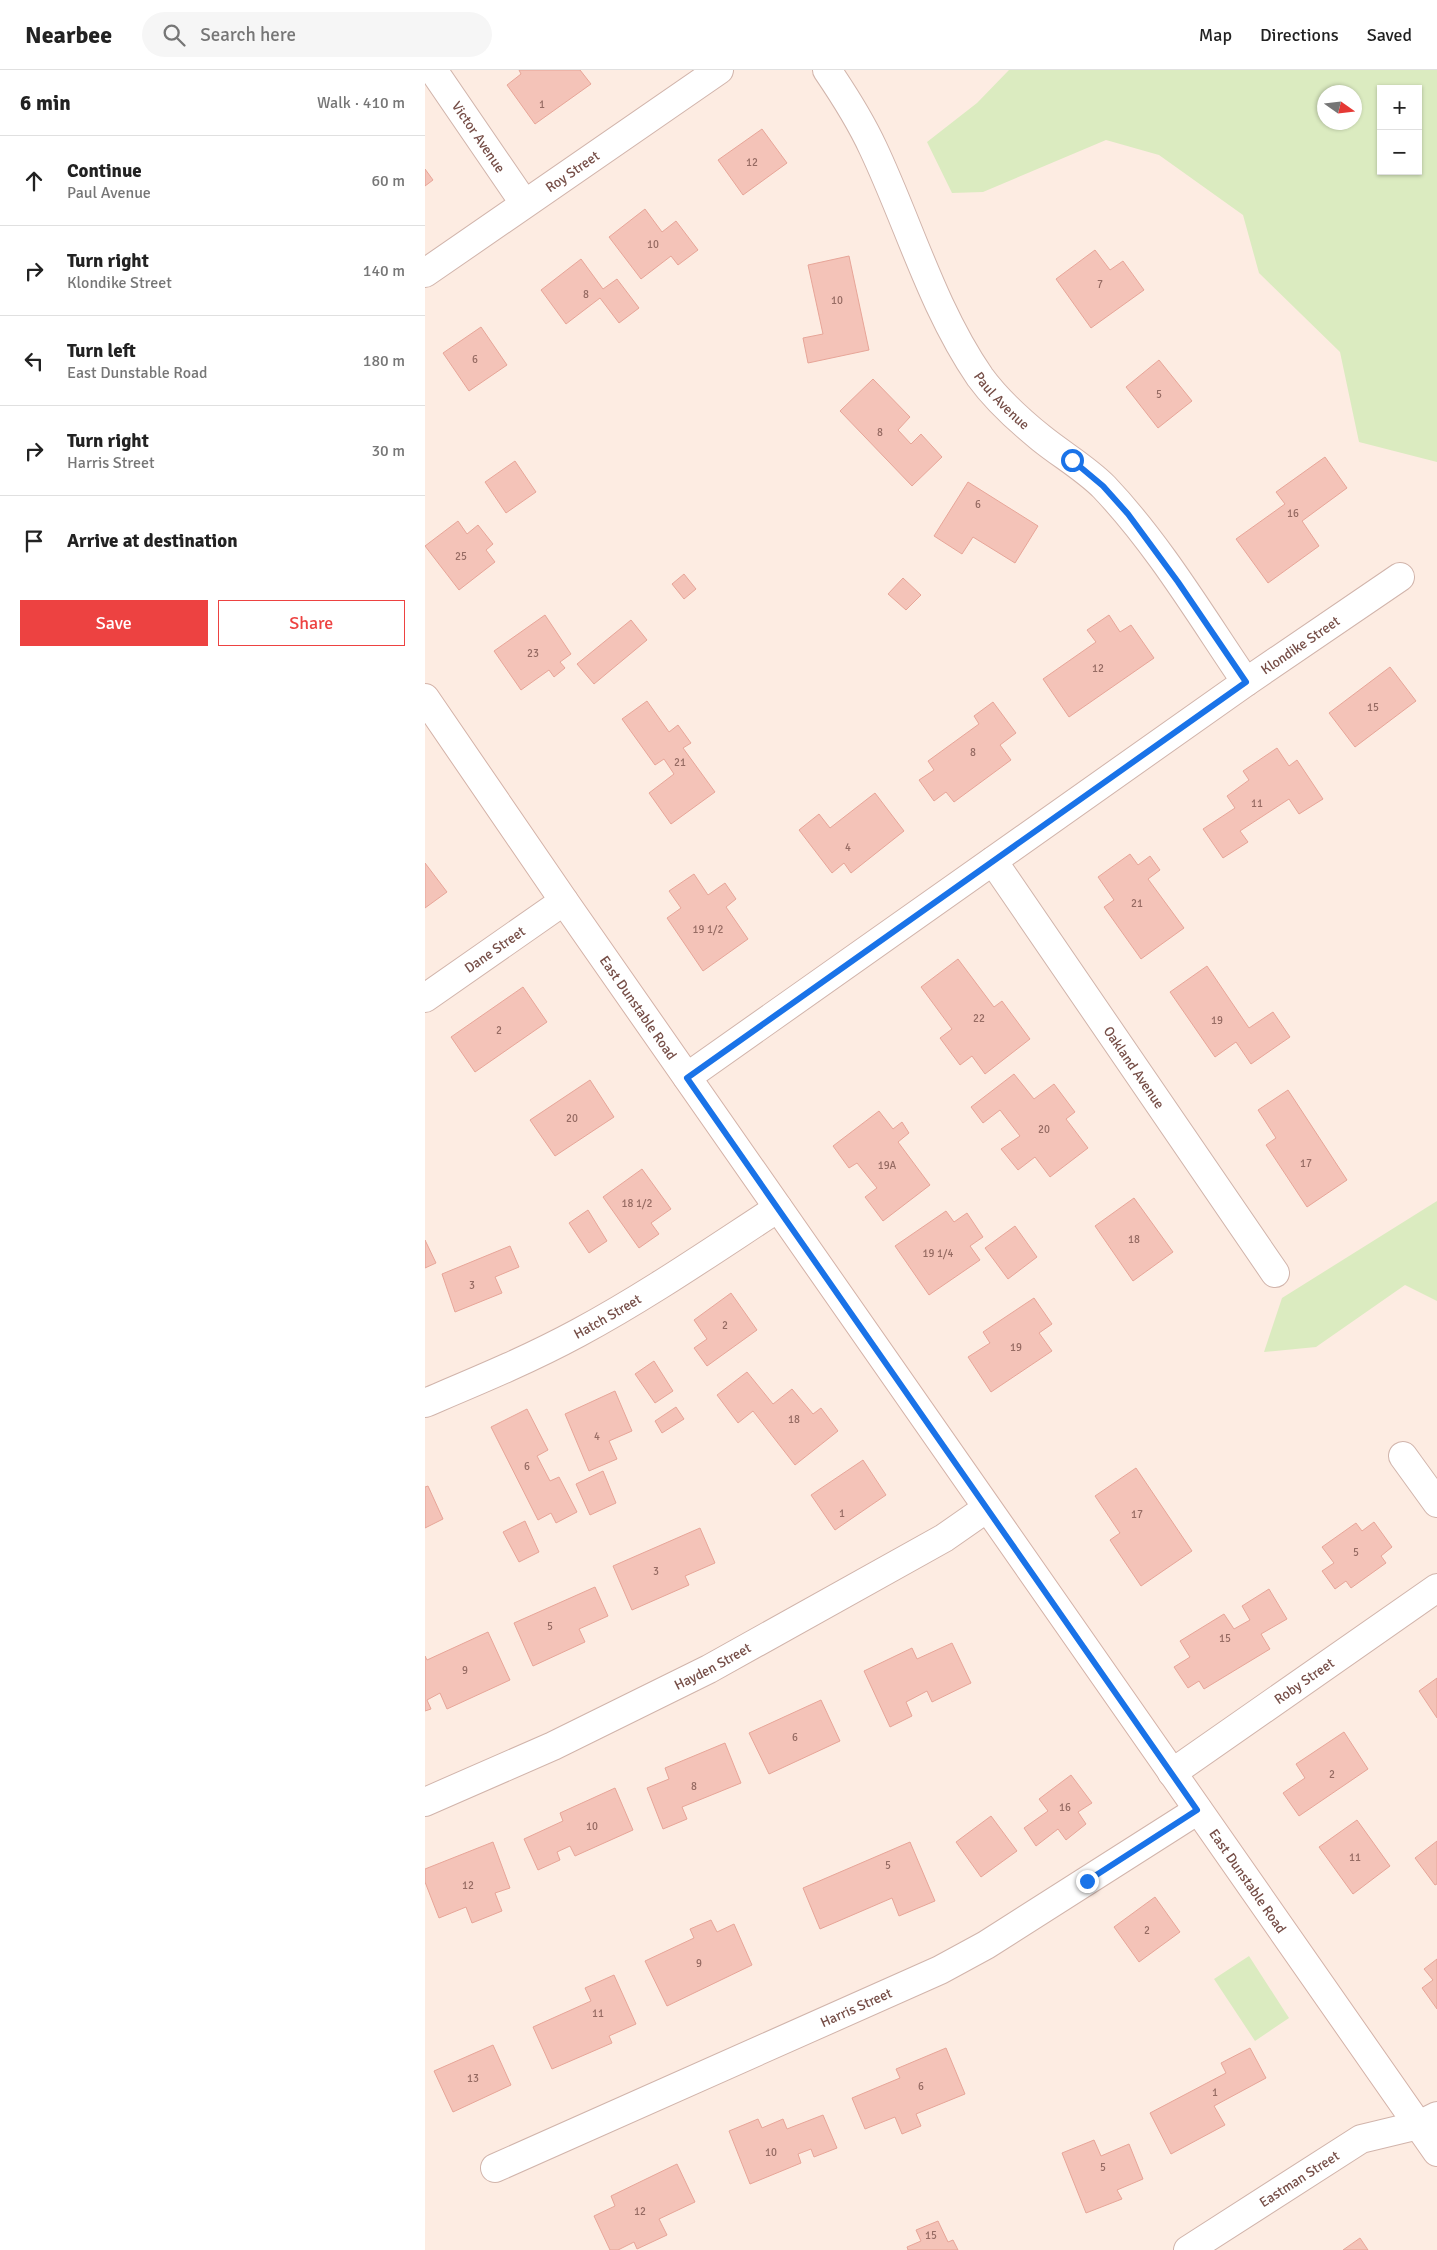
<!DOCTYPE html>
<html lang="en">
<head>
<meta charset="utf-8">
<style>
	:root { --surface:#fff; --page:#f6f6f6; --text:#222; --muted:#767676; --line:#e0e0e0; --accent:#ed4241 }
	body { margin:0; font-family:Signika,sans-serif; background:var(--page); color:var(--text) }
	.controls { position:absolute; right:15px; top:15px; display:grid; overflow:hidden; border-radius:0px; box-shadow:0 1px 4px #0004 }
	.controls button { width:45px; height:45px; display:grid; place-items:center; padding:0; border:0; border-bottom:1px solid var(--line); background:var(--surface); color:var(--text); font:25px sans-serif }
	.compass { position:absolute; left:892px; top:15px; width:45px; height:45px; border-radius:50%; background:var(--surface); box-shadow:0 1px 4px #0004; rotate:104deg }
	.stop { position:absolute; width:15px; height:15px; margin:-11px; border:4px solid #1a73e8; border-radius:50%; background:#fff }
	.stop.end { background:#1a73e8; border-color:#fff; box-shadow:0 1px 5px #0008 }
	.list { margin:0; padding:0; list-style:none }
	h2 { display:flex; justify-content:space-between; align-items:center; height:65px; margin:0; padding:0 20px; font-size:21px }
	h2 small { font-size:16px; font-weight:400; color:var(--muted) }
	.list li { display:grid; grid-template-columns:32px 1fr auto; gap:15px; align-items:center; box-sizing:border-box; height:90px; padding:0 20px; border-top:1px solid var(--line) }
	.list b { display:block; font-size:19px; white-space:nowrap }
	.list p { margin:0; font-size:16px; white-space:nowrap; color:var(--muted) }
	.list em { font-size:16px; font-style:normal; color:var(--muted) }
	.actions { display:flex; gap:10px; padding:15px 20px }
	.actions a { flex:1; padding:11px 0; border:1px solid var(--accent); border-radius:0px; text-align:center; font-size:18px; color:var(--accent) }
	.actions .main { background:var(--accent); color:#fff }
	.icon { flex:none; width:28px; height:28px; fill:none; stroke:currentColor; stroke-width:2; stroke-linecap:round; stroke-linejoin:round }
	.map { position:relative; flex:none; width:1012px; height:2180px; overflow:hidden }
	header { display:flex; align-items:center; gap:30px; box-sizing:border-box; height:70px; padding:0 25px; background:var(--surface); border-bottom:1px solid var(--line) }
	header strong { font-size:24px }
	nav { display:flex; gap:28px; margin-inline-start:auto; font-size:18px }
	.search { width:350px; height:45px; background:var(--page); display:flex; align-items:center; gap:12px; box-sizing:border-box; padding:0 18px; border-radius:28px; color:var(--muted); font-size:19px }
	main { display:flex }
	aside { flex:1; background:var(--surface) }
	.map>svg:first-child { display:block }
</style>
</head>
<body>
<header>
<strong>Nearbee</strong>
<div class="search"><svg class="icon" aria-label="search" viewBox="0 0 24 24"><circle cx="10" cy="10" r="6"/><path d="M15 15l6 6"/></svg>Search here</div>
<nav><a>Map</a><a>Directions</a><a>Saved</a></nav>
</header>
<main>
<aside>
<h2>6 min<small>Walk · 410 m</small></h2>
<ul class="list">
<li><svg class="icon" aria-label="ahead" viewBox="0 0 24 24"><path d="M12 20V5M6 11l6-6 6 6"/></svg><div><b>Continue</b><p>Paul Avenue</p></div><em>60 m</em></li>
<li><svg class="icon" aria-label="right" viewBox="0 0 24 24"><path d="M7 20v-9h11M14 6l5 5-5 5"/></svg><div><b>Turn right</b><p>Klondike Street</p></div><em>140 m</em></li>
<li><svg class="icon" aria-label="left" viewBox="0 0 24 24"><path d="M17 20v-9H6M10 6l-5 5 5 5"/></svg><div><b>Turn left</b><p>East Dunstable Road</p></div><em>180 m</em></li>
<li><svg class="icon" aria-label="right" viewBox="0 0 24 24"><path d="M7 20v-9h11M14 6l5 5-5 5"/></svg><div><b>Turn right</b><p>Harris Street</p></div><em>30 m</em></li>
<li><svg class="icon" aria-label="arrive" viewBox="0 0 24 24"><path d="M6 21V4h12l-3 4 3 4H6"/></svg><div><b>Arrive at destination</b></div></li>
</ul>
<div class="actions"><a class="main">Save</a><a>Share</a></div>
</aside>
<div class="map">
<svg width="1012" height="2180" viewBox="0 0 1012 2180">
	<rect width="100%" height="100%" fill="#fdece2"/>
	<!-- green -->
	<path fill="#dbebc0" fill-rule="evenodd" d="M584,0H1012V392L934,372L915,282L834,203L818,145L734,85L681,70L558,122L527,123L502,72L552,33ZM956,19H993V101H956ZM899,22H929V52H899Z
		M1012,1131V1231L980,1215L891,1277L839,1282L857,1228Z
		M824,1886L864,1948L830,1971L789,1909Z"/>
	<!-- building -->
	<path fill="#f4c3b8" stroke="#e7a598" d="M94,0H155L166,14L110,54L82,15L96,4Z
		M337,59L362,93L318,125L293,90Z
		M0,99L8,110L0,116Z
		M220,139L237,162L251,151L273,180L253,195L246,186L216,209L184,167Z
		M670,180L685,200L698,191L719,220L666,258L631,209Z
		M424,186L444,280L383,293L378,268L398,264L383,195Z
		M156,189L178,219L192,209L214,238L194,253L175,228L141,254L116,220Z
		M56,257L82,295L44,321L18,283Z
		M734,290L767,331L733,358L701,317Z
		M448,309L485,347L473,360L486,374L496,364L517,387L487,416L415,341Z
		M900,387L922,418L877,451L894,476L843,513L811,469L860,434L851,422Z
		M90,391L111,422L81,443L60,412Z
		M543,412L613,456L590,493L548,467L537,484L509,466Z
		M33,451L42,464L53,455L68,474L61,480L70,492L34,520L0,476Z
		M259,504L271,519L259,529L247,514Z
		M478,508L496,525L481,540L463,524Z
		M120,545L146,584L135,592L140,598L129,607L124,600L96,620L69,581Z
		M684,545L695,562L706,555L729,588L644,647L618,609L671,572L662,560Z
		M206,550L222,570L169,614L152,594Z
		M965,597L991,631L930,677L904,643Z
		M222,631L244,662L253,655L266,673L258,678L290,722L246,754L224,723L249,704L239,689L230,695L197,649Z
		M568,632L591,663L575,675L586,690L529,732L521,722L509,731L494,710L509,700L503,691L554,654L549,646Z
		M852,678L864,696L872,690L898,729L874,744L864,729L815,761L823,772L798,788L778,759L810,738L802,726L824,710L818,701Z
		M450,723L479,761L426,803L419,793L407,803L374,760L394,744L405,758Z
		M705,784L713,795L725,786L735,800L723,809L759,858L716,889L679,837L689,830L673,807Z
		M0,793L22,822L0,838Z
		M269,804L283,825L300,813L311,829L301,837L323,869L278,901L242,848L256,838L244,821Z
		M533,889L569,937L577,931L605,969L560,1004L547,986L535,995L515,968L527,959L496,917Z
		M782,896L824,958L848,942L865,967L826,994L811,972L790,987L745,922Z
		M98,917L122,952L50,1002L26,967Z
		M589,1004L609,1029L629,1014L650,1042L641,1049L663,1078L625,1107L610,1087L593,1100L576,1079L595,1066L575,1040L558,1053L546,1037Z
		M165,1010L189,1047L130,1086L105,1050Z
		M863,1020L922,1110L882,1137L841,1075L851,1068L833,1040Z
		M454,1041L468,1059L477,1052L484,1063L473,1072L505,1115L458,1151L440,1127L452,1118L432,1093L424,1098L408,1076Z
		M217,1099L246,1139L226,1153L234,1164L214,1178L178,1127Z
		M709,1128L748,1182L708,1211L670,1156Z
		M163,1140L182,1171L164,1183L144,1153Z
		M521,1141L529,1152L542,1143L558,1167L545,1176L555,1190L504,1225L470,1176Z
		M590,1156L612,1187L583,1209L560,1178Z
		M0,1170L11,1193L0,1198Z
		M85,1176L94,1197L70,1207L77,1223L30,1242L17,1204Z
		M306,1223L332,1260L282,1296L269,1278L282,1269L269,1250Z
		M609,1228L627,1254L614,1263L627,1281L566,1322L543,1287L565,1273L558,1262Z
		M229,1291L248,1321L230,1333L210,1304Z
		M322,1302L348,1334L367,1319L388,1344L396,1338L413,1361L370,1395L328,1341L313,1353L292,1325Z
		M190,1321L207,1361L184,1371L192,1389L164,1401L140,1344Z
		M251,1337L259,1349L237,1363L230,1351Z
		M102,1339L123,1380L112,1386L125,1411L134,1407L152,1442L131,1453L126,1443L113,1450L66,1357Z
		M438,1390L461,1425L410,1460L386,1425Z
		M711,1398L767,1481L716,1516L685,1470L695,1463L670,1426Z
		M178,1401L191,1433L165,1445L151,1414Z
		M3,1416L18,1449L0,1458V1417Z
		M100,1451L114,1482L94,1492L78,1462Z
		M949,1452L967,1477L956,1486L961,1493L926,1518L921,1511L910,1519L897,1501L909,1493L897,1477L931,1453L937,1461Z
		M275,1458L290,1493L260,1506L264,1515L207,1540L188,1496Z
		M170,1517L183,1546L154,1559L160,1572L108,1596L89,1553Z
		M844,1519L862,1549L836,1564L845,1579L779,1619L774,1611L763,1618L749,1597L765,1587L755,1571L799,1544L809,1559L825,1550L817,1536Z
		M63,1562L85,1610L22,1639L15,1623L2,1630L6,1639L0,1641V1586L2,1590Z
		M527,1573L546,1613L507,1632L502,1621L481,1632L487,1646L465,1657L439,1601L487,1578L492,1589Z
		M1012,1608V1648L994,1621Z
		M396,1630L415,1671L344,1704L324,1663Z
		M919,1662L943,1699L874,1746L858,1723L880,1708L871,1694Z
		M300,1673L316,1713L257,1737L262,1749L238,1759L222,1718L244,1709L240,1698Z
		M646,1705L667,1733L653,1742L661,1754L641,1770L633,1759L611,1776L599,1758L623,1741L614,1729Z
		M190,1718L208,1760L150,1786L145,1776L132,1782L135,1790L113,1800L99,1769L138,1751L135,1743Z
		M566,1746L592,1781L556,1807L531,1772Z
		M932,1750L965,1796L928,1824L894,1777Z
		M1012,1771V1814L1010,1815L990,1788Z
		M68,1772L85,1818L70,1823L77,1841L47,1853L41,1837L14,1848L0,1812V1799Z
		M485,1772L510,1831L474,1846L467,1828L395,1859L378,1818Z
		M730,1827L755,1862L714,1892L689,1857Z
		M286,1850L292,1862L309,1854L327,1895L242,1936L220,1891L269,1868L265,1859Z
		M1012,1889V1939L997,1918L1008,1910L999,1899Z
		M189,1905L211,1954L184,1966L187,1973L127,1999L108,1957L166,1931L160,1918Z
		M68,1975L86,2015L28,2042L9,2001Z
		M521,1978L540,2024L491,2044L496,2056L477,2064L470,2047L440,2059L427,2028L475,2008L471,1999Z
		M825,1978L841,2008L789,2036L800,2055L746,2084L725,2043L801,2003L796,1993Z
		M398,2045L412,2078L389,2087L386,2079L373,2084L376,2093L325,2114L304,2061L333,2049L337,2058L358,2049L362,2059Z
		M669,2070L676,2086L704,2074L718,2109L692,2120L697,2129L661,2143L637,2083Z
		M252,2094L270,2132L234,2149L242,2165L212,2179L209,2172L193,2180H185L169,2146L190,2136L186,2126Z
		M513,2151L523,2172L528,2170L533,2180H483L482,2177L496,2171L491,2160Z
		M935,2168L943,2180H918Z"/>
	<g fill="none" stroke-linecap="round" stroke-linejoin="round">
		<!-- street casing -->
		<g stroke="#d1b4ab" stroke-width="30">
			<g id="street">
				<path id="s1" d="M8,0L99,133"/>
				<path id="s2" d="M402,0C419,25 435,50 448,78C484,154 507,237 555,307C571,329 595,351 616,368C637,385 660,398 679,417C734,475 776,546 821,612"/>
				<path id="s3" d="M0,203L294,0"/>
				<path id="s4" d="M568,791L850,1203"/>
				<path id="s5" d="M0,928L139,831"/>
				<path id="s6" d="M262,1007L821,612L975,507"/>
				<path id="s7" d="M0,1333C52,1311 103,1290 153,1263C222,1226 287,1181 353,1138"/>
				<path d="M978,1386L1012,1433"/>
				<path id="s8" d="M747,1703L1012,1518"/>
				<path id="s9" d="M0,1732L128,1676L284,1599L519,1468L562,1438"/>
				<path id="s10" d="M70,2098L515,1900L561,1875L773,1740"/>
				<path id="s11" d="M763,2180L936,2069L994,2055L1012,2046"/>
			</g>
		</g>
		<!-- secondary casing -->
		<g stroke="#d4b2a8" stroke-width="30">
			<g id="secondary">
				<path id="s12" d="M0,628L139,831L1012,2082"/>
			</g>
		</g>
		<!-- street -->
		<use href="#street" stroke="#fff" stroke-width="28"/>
		<!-- secondary -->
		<use href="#secondary" stroke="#fff" stroke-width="28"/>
	</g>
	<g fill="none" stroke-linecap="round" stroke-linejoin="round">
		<!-- route -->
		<path stroke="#1a73e8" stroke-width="6" d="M647,390L678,416L703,444L753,512L821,612L262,1008L772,1740L662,1811"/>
	</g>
	<g text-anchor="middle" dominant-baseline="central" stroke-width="5" stroke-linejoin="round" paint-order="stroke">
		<!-- number labels -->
		<g font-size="11" fill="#966b63">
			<text x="117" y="34">1</text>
			<text x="327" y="92">12</text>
			<text x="228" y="174">10</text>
			<text x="675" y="214">7</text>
			<text x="161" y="224">8</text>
			<text x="412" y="230">10</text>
			<text x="50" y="289">6</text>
			<text x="734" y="324">5</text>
			<text x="455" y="362">8</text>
			<text x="553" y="434">6</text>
			<text x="868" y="443">16</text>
			<text x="36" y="486">25</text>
			<text x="108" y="583">23</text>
			<text x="673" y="598">12</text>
			<text x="948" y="637">15</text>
			<text x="548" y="682">8</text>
			<text x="255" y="692">21</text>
			<text x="832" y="733">11</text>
			<text x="423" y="777">4</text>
			<text x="712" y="833">21</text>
			<text x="283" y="859">19 1/2</text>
			<text x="554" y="948">22</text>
			<text x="792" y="950">19</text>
			<text x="74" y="960">2</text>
			<text x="147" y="1048">20</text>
			<text x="619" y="1059">20</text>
			<text x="881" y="1093">17</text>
			<text x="462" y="1095">19A</text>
			<text x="212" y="1133">18 1/2</text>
			<text x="709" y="1169">18</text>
			<text x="513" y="1183">19 1/4</text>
			<text x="47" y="1215">3</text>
			<text x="300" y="1255">2</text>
			<text x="591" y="1277">19</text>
			<text x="369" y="1349">18</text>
			<text x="172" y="1366">4</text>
			<text x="102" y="1396">6</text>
			<text x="417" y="1443">1</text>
			<text x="712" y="1444">17</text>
			<text x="931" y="1482">5</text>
			<text x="231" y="1501">3</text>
			<text x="125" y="1556">5</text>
			<text x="800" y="1568">15</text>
			<text x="40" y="1600">9</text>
			<text x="370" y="1667">6</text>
			<text x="907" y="1704">2</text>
			<text x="269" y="1716">8</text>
			<text x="640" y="1737">16</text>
			<text x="167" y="1756">10</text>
			<text x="930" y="1787">11</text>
			<text x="463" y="1795">5</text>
			<text x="43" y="1815">12</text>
			<text x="722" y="1860">2</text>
			<text x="274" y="1893">9</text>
			<text x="173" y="1943">11</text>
			<text x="48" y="2008">13</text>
			<text x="496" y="2016">6</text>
			<text x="790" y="2022">1</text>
			<text x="346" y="2082">10</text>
			<text x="678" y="2097">5</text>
			<text x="215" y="2141">12</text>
			<text x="506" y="2165">15</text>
		</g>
		<!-- street labels -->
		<g font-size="14" fill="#764e47" stroke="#fff1e9">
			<text stroke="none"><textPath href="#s1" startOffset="81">Victor Avenue</textPath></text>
			<text stroke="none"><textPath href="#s3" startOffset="179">Roy Street</textPath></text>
			<text stroke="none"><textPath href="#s2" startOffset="376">Paul Avenue</textPath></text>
			<text stroke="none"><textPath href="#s6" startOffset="750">Klondike Street</textPath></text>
			<text stroke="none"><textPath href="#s5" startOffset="85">Dane Street</textPath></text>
			<text stroke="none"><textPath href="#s12" startOffset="376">East Dunstable Road</textPath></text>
			<text stroke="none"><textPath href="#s4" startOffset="250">Oakland Avenue</textPath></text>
			<text stroke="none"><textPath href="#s7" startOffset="202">Hatch Street</textPath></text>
			<text stroke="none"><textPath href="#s9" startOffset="318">Hayden Street</textPath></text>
			<text stroke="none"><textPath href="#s8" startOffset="161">Roby Street</textPath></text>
			<text stroke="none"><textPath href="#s12" startOffset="1441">East Dunstable Road</textPath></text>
			<text stroke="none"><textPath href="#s10" startOffset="395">Harris Street</textPath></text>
			<text stroke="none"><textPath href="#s11" startOffset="132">Eastman Street</textPath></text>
		</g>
	</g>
</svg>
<div class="controls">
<button>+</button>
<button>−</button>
</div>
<svg class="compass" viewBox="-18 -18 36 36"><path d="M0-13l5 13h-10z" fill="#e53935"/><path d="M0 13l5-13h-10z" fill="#767676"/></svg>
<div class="stop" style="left:647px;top:390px"></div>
<div class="stop end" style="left:662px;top:1811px"></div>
</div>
</main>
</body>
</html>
